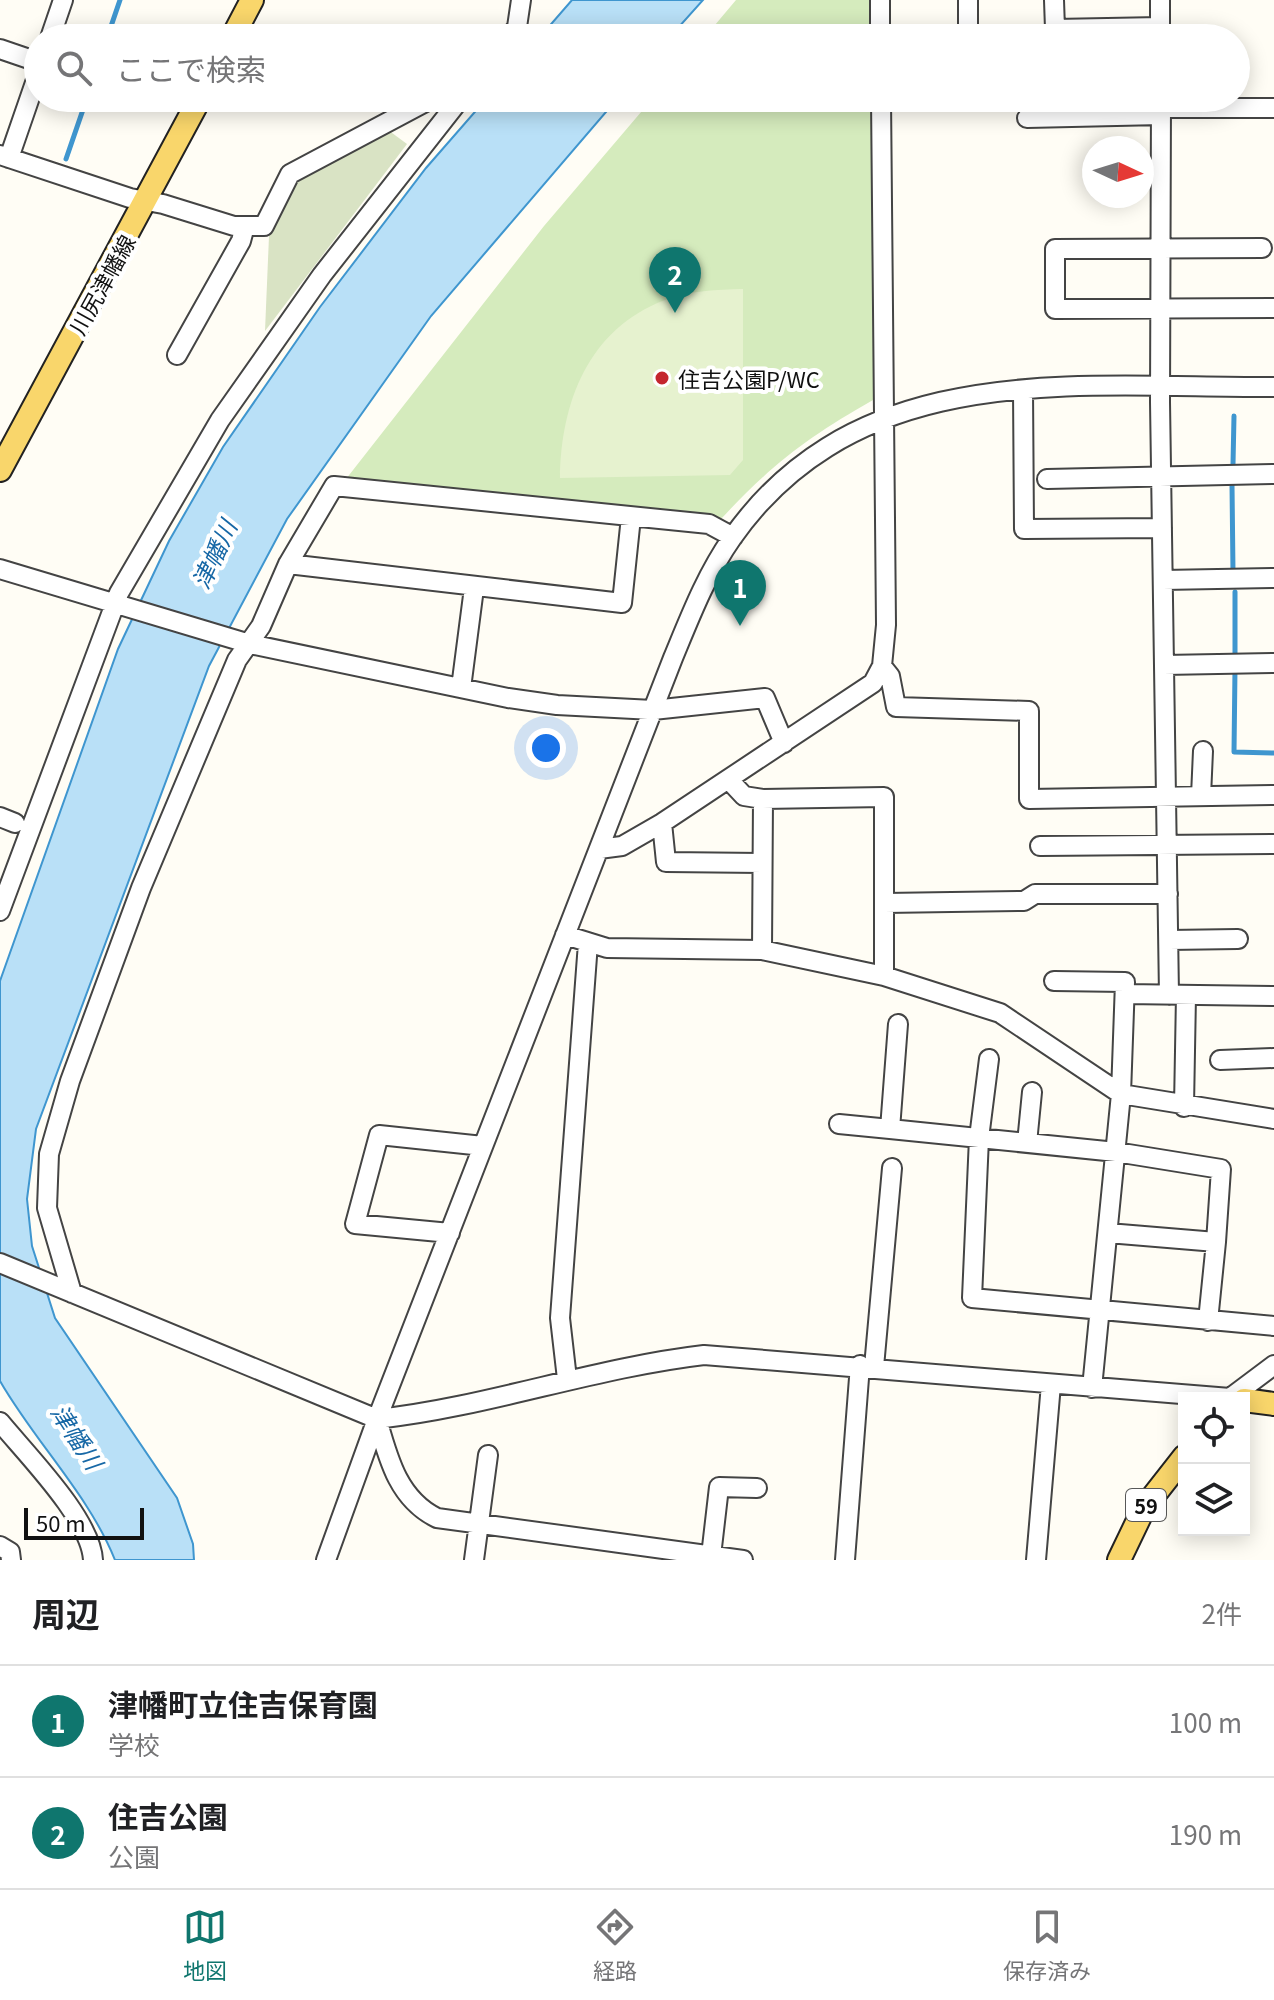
<!DOCTYPE html>
<html lang="ja">
<head>
<meta charset="utf-8">
<style>
	:root { --surface:#fff; --page:#f6f6f6; --text:#202124; --muted:#757577; --line:#e0e0e0; --accent:#0f766e }
	body { margin:0; font-family:Georgia,"Noto Sans JP",serif; background:var(--page); color:var(--text) }
	.controls { position:absolute; right:24px; bottom:24px; display:grid; overflow:hidden; border-radius:0px; box-shadow:0 4px 20px #0003 }
	.controls button { width:72px; height:72px; display:grid; place-items:center; padding:0; border:0; border-bottom:2px solid var(--line); background:var(--surface); color:var(--text); font:40px sans-serif }
	.compass { position:absolute; left:1082px; top:136px; width:72px; height:72px; border-radius:50%; background:var(--surface); box-shadow:0 4px 20px #0003; rotate:94deg }
	.scale { position:absolute; left:24px; bottom:20px; width:120px; box-sizing:border-box; padding-left:8px; border:4px solid #111; border-top:0; font-size:22px; line-height:28px; white-space:nowrap; color:#111; -webkit-text-stroke:6px #fff; paint-order:stroke }
	.you { position:absolute; left:546px; top:748px; width:28px; height:28px; margin:-20px; border:6px solid #fff; border-radius:50%; background:#1a73e8; box-shadow:0 0 0 12px #1a73e833 }
	.badge { display:grid; place-items:center; width:52px; height:52px; border-radius:50%; background:var(--accent); color:#fff; font-size:26px; font-weight:700 }
	.pin { position:absolute; translate:-50% -66px; filter:drop-shadow(0 2px 4px #0008) }
	.pin::after { content:''; position:absolute; top:42px; width:28px; height:24px; background:inherit; clip-path:polygon(0 0,100% 0,50% 100%) }
	.list { margin:0; padding:0; list-style:none }
	h2 { display:flex; justify-content:space-between; align-items:center; height:104px; margin:0; padding:0 32px; font-size:34px }
	h2 small { font-size:26px; font-weight:400; color:var(--muted) }
	.list li { display:grid; grid-template-columns:52px 1fr auto; gap:24px; align-items:center; box-sizing:border-box; height:112px; padding:0 32px; border-top:2px solid var(--line) }
	.list b { display:block; font-size:30px; white-space:nowrap }
	.list p { margin:0; font-size:26px; white-space:nowrap; color:var(--muted) }
	.list em { font-size:26px; font-style:normal; color:var(--muted) }
	.icon { flex:none; width:44px; height:44px; fill:none; stroke:currentColor; stroke-width:2; stroke-linecap:round; stroke-linejoin:round }
	.map { position:relative; flex:none; width:1274px; height:1560px; overflow:hidden }
	.search { position:absolute; background:var(--surface); box-shadow:0 4px 20px #0003; left:24px; right:24px; top:24px; height:88px; display:flex; align-items:center; gap:20px; box-sizing:border-box; padding:0 28px; border-radius:44px; color:var(--muted); font-size:30px }
	.sheet { height:328px; background:var(--surface) }
	nav { display:flex; justify-content:space-around; align-items:center; box-sizing:border-box; height:112px; border-top:2px solid var(--line); background:var(--surface); font-size:22px; color:var(--muted) }
	nav a { display:grid; justify-items:center; gap:4px }
	nav .on { color:var(--accent) }
	.map>svg:first-child { display:block }
</style>
</head>
<body>
<div class="map">
<svg width="1274" height="1560" viewBox="0 0 1274 1560">
	<rect width="100%" height="100%" fill="#fffdf5"/>
	<!-- green -->
	<path fill="#d5ebbd" d="M736,0H874V38H704Z
		M653,98H873V400C808,437 772,464 721,519L346,479L544,226Z"/>
	<!-- cemetery -->
	<path fill="#d9e3c4" d="M388,130L407,144L265,331L269,236L293,184Z"/>
	<!-- pitch -->
	<path fill="#e6f2cf" d="M743,289V460L730,475L560,478C561,403 588,329 665,300C690,290 717,290 743,289Z"/>
	<!-- water -->
	<path fill="#b9e0f7" stroke="#3f96cf" stroke-width="2" d="M572,0H703L669,38H539Z
		M487,98H618L431,316L287,519L209,666L36,1129L27,1199L32,1246L55,1318L177,1498L193,1544L194,1560H115C89,1495 35,1442 0,1381V981L118,649L169,541L223,447L320,307L426,168Z"/>
	<g fill="none" stroke-linecap="round" stroke-linejoin="round">
		<!-- stream -->
		<path stroke="#3f96cf" stroke-width="5" d="M107,38L120,0
			M66,159L87,98
			M1233,464L1234,416
			M1232,485L1233,572
			M1235,592V656
			M1235,669L1234,752L1274,753"/>
		<!-- minor casing -->
		<g stroke="#444" stroke-width="22">
			<path id="minor" d="M880,0V38
				M968,0V38
				M1054,0L1055,29L1160,27
				M1160,0V35
				M50,38L63,0
				M509,38L517,27L521,0
				M0,49L38,62
				M1161,98L1160,402L1169,995
				M1161,108H1274
				M1027,118L1161,115
				M0,155L130,198L163,204L234,226H264L290,174L433,98
				M9,158L38,74
				M1262,248L1055,249V309L1274,308
				M177,355L241,241L245,226
				M1023,390L1024,529L1162,528
				M1047,479L1274,474
				M288,564L622,603L631,517
				M0,569L250,644L508,698L557,705L653,710L765,698L784,743
				M1163,580L1274,578
				M1164,665L1274,663
				M882,666L890,676L896,707L1029,711V799L1274,795
				M461,688L474,588
				M729,780L744,796L763,799L884,797V976
				M1201,796L1203,751
				M0,817L15,823
				M662,823L666,862L762,863
				M1040,846L1274,844
				M599,849L622,846L662,823L873,683L882,666L886,625L881,98
				M885,903L1024,901L1035,894H1168
				M0,911L119,593L220,420L322,275L461,98
				M565,935L607,948L762,950L884,976L1000,1013L1121,1094L1274,1119
				M1169,940L1238,939
				M762,950L763,799
				M1054,981L1125,982L1121,1094L1092,1388
				M1125,994L1274,996
				M898,1024L890,1129L1116,1152L1221,1169L1216,1242L1108,1233
				M989,1059L979,1138L972,1298L1274,1326
				M1220,1060L1274,1058
				M1184,1107L1186,995
				M839,1124L890,1129
				M1027,1143L1032,1092
				M450,1233L355,1224L379,1135L483,1146
				M0,1263L377,1419C487,1407 593,1368 704,1355L1230,1398L1274,1365
				M72,1293L47,1208L49,1154L70,1081L141,888L237,660L261,626L288,564L334,486L709,524L733,537
				M1208,1321L1216,1242
				M874,1367L892,1168
				M567,1379L560,1318L588,943
				M377,1419C388,1458 398,1499 437,1518L743,1560
				M0,1422C27,1455 91,1519 93,1560
				M0,1546L10,1552L11,1560
				M711,1556L719,1487L757,1488
				M326,1560L377,1419L673,658C690,617 706,575 732,538C860,356 1080,388 1274,387
				M474,1560L488,1455
				M845,1560L860,1365
				M1036,1560L1051,1384"/>
		</g>
		<!-- major casing -->
		<g stroke="#222" stroke-width="26">
			<path id="major" d="M232,38L252,0
				M0,470L200,98
				M1244,1400L1274,1404
				M1119,1560L1144,1508L1184,1457"/>
		</g>
		<!-- minor -->
		<use href="#minor" stroke="#fff" stroke-width="18"/>
		<!-- major -->
		<use href="#major" stroke="#f9d66b" stroke-width="22"/>
	</g>
	<!-- markers -->
	<circle fill="#c4262e" stroke="#fff" stroke-width="3" cx="662" cy="378" r="8"/>
	<g text-anchor="middle" dominant-baseline="central" stroke-width="8" stroke-linejoin="round" paint-order="stroke">
		<!-- shield labels -->
		<rect fill="#fff" stroke="#585858" stroke-width="2" x="1126" y="1489" width="40" height="32" rx="6"/>
		<g font-size="20" font-weight="bold" fill="#111">
			<text x="1146" y="1505">59</text>
		</g>
		<!-- street labels -->
		<g font-size="22" fill="#111" stroke="#fff">
			<text transform="translate(101 284) rotate(-61)">川尻津幡線</text>
		</g>
		<!-- poi labels -->
		<g font-size="22" fill="#111" stroke="#fff" text-anchor="start">
			<text x="678" y="378">住吉公園P/WC</text>
		</g>
		<!-- water labels -->
		<g font-size="24" font-style="italic" fill="#1768a6" stroke="#fff">
			<text transform="translate(213 554) rotate(-65)">津幡川</text>
			<text transform="translate(78 1436) rotate(57)">津幡川</text>
		</g>
	</g>
</svg>
<div class="controls">
<button><svg class="icon" aria-label="locate" viewBox="0 0 24 24"><circle cx="12" cy="12" r="6"/><path d="M12 2v4M12 18v4M2 12h4M18 12h4"/></svg></button>
<button><svg class="icon" aria-label="layers" viewBox="0 0 24 24"><path d="M12 4l9 5-9 5-9-5zM3 14l9 5 9-5"/></svg></button>
</div>
<svg class="compass" viewBox="-18 -18 36 36"><path d="M0-13l5 13h-10z" fill="#e53935"/><path d="M0 13l5-13h-10z" fill="#757577"/></svg>
<div class="scale">50 m</div>
<div class="you"></div>
<div class="pin badge" style="left:740px;top:626px">1</div>
<div class="pin badge" style="left:675px;top:313px">2</div>
<div class="search"><svg class="icon" aria-label="search" viewBox="0 0 24 24"><circle cx="10" cy="10" r="6"/><path d="M15 15l6 6"/></svg>ここで検索</div>
</div>
<section class="sheet">
<h2>周辺<small>2件</small></h2>
<ul class="list">
<li><span class="badge">1</span><div><b>津幡町立住吉保育園</b><p>学校</p></div><em>100 m</em></li>
<li><span class="badge">2</span><div><b>住吉公園</b><p>公園</p></div><em>190 m</em></li>
</ul>
</section>
<nav>
<a class="on"><svg class="icon" aria-label="map" viewBox="0 0 24 24"><path d="M3 6l6-2 6 2 6-2v14l-6 2-6-2-6 2zM9 4v14M15 6v14"/></svg>地図</a>
<a><svg class="icon" aria-label="directions" viewBox="0 0 24 24"><path d="M12 3l9 9-9 9-9-9zM9 14v-3h6M13 9l2 2-2 2"/></svg>経路</a>
<a><svg class="icon" aria-label="saved" viewBox="0 0 24 24"><path d="M7 4h10v16l-5-4-5 4z"/></svg>保存済み</a>
</nav>
</body>
</html>
